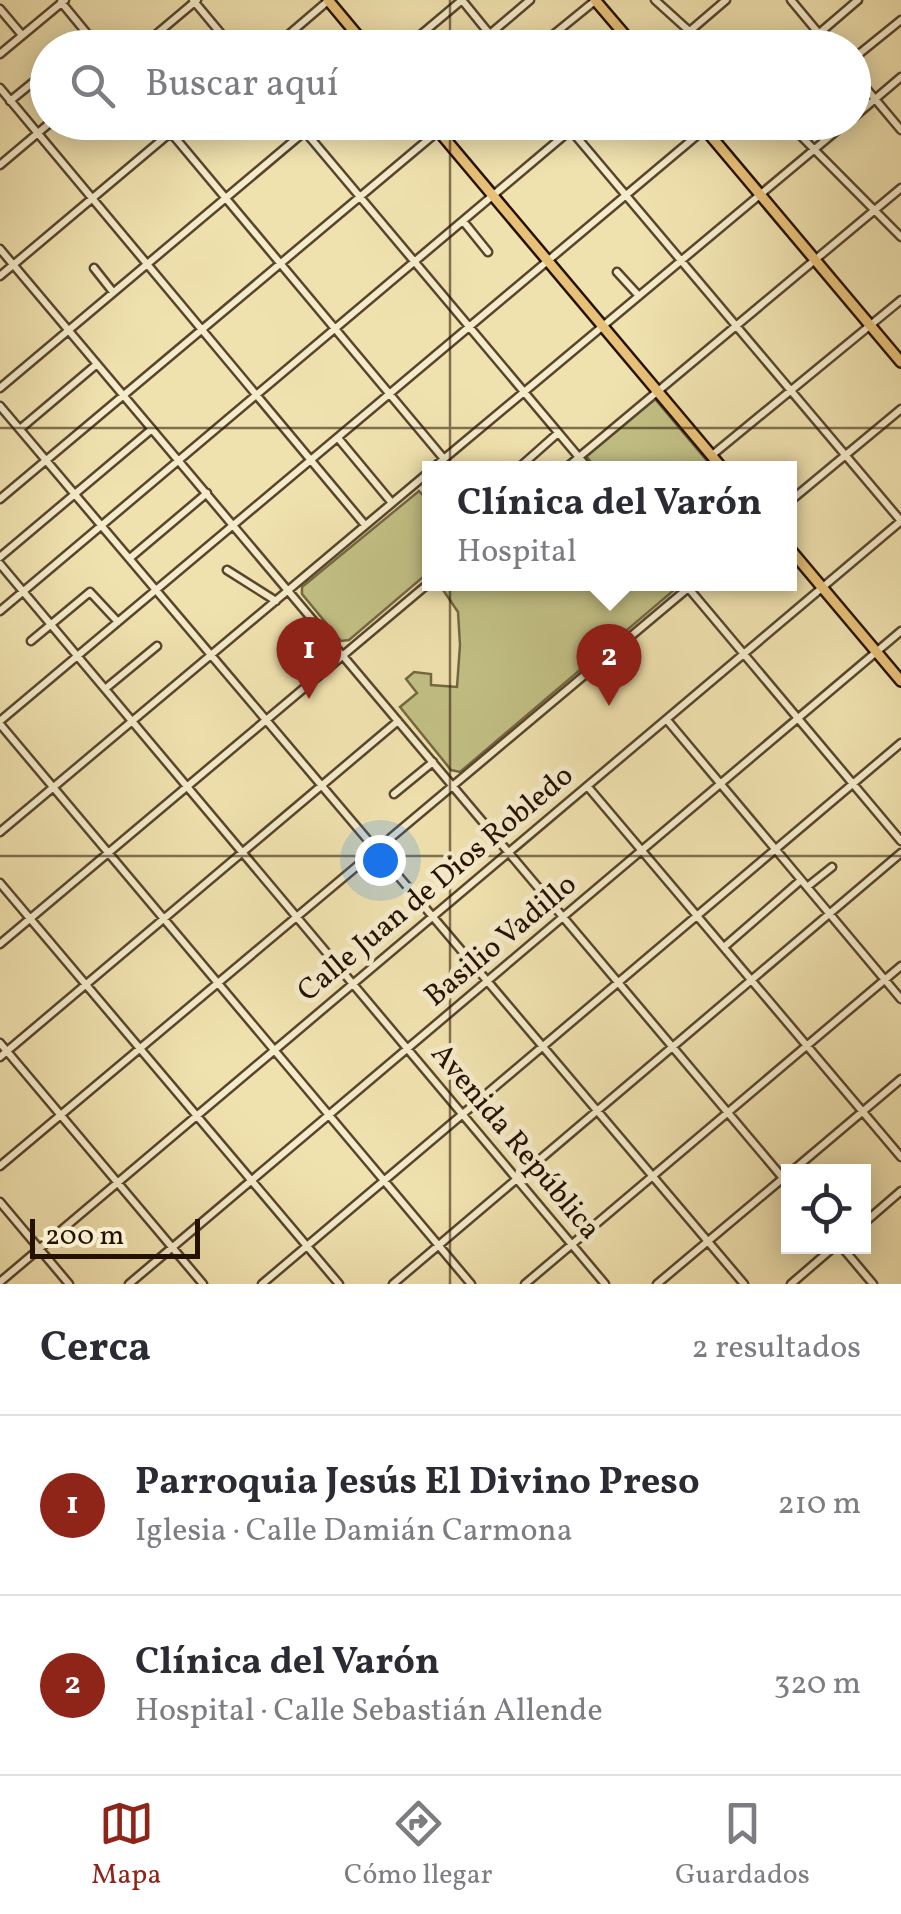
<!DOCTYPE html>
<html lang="es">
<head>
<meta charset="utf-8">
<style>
	:root { --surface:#fff; --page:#f7f7f7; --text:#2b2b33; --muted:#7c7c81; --line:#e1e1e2; --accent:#8f2418 }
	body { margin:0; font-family:Vollkorn,serif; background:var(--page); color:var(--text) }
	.controls { position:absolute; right:30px; bottom:30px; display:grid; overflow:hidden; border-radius:0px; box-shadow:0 5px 25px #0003 }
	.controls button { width:90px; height:90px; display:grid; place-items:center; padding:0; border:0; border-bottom:2px solid var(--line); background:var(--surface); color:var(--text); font:50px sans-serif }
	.scale { position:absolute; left:30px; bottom:25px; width:170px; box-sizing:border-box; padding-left:10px; border:5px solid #251100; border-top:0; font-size:28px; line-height:35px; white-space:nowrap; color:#251100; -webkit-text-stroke:8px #f5eccb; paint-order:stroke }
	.you { position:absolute; left:380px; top:860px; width:35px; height:35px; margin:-25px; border:8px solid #fff; border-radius:50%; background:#1a73e8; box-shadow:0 0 0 15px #1a73e833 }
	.badge { display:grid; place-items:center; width:65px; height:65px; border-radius:50%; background:var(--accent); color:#fff; font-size:32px; font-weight:700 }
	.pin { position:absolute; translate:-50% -82px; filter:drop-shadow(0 2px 5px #0008) }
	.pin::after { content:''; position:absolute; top:52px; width:35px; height:30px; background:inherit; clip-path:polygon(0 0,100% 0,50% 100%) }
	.popup { position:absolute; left:422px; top:461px; width:375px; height:130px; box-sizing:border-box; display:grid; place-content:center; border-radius:0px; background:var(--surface); filter:drop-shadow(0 2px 8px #0005); font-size:32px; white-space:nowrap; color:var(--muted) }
	.popup b { font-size:38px; color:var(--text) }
	.popup::after { content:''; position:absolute; left:50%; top:100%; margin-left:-20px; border:20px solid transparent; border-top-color:var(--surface) }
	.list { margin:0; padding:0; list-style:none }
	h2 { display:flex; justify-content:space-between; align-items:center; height:130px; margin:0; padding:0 40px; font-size:42px }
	h2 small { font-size:32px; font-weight:400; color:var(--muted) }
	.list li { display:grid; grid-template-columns:65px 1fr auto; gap:30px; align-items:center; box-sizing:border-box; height:180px; padding:0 40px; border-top:2px solid var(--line) }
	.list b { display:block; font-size:38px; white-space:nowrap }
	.list p { margin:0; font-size:32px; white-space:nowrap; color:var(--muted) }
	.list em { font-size:32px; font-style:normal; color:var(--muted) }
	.icon { flex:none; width:55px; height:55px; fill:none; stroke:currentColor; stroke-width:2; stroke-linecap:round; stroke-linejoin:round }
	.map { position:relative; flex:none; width:901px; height:1284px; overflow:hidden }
	.search { position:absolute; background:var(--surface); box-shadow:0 5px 25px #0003; left:30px; right:30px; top:30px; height:110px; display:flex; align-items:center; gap:25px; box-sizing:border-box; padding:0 35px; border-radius:55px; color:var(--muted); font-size:38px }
	.sheet { height:490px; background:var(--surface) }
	nav { display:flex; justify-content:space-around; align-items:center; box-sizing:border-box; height:140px; border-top:2px solid var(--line); background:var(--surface); font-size:28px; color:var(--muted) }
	nav a { display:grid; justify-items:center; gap:5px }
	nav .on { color:var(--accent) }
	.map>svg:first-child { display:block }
</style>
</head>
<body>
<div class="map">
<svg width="901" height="1284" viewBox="0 0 901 1284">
	<rect width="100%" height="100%" fill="#f0e2af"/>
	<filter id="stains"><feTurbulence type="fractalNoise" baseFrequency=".002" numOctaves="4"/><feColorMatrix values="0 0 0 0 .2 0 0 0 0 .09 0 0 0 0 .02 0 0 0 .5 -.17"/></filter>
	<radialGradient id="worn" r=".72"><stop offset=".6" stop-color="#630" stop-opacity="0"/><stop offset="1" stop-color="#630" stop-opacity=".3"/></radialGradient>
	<!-- green -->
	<path fill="#c2c085" stroke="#746842" stroke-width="2.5" d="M655,399L713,468H596L586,456Z
		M419,491L429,502V572L349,640L341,641L302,594V587Z
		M439,584H679L680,585L460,772L451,770L400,707L417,693L406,679L414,672L431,674V685L457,687L460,645L458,612Z"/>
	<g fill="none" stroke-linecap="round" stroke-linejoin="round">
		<!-- minor casing -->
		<g stroke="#58452c" stroke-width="11">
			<path id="minor" d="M193,0L233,48
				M462,0L501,48
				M655,0L708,48
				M791,0L831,48
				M61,2L99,48
				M0,9L22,35
				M490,34L530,0
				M74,48L89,36
				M140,48L197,0
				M273,48L329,0
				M405,48L462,0
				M537,48L596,0
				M670,48L726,0
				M802,48L858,0
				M0,54L65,0
				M854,58L901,20
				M854,74L901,130
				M0,88L365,525
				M10,101L48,70
				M854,117L901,77
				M162,122L444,459
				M297,122L588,468
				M787,122L901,237
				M0,165L51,122
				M463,221L488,252
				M0,249L788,1184
				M94,268L113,292
				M617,272L639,296
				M0,276L183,122
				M0,388L316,122
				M0,406L744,1284
				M20,429L97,364
				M338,438L392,503
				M711,456L901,300
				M522,465L558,433
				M433,468L847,122
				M566,468L901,188
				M0,499L449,122
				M789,502L901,409
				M0,557L152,429
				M130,558L207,493
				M0,564L605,1284
				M227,570L276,601
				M685,584L901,841
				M0,611L580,122
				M31,641L90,592L118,622
				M105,689L157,646
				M667,720L901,999
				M0,721L713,122
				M0,724L471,1284
				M588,787L901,1157
				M394,794L433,762
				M0,832L429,472
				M0,883L339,1284
				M807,887L832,867
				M0,944L429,583
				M724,947L801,880
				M0,1043L203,1284
				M0,1057L398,721
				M0,1166L693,584
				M791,1172L901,1079
				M0,1202L69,1284
				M864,1223L901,1191
				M841,1246L873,1284
				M0,1282L901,521L564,122
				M129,1284L901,631
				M262,1284L901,743
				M393,1284L901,853
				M525,1284L901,966
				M657,1284L788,1174
				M791,1284L835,1246"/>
		</g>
		<!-- major casing -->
		<g stroke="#251100" stroke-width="14">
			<path id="major" d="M328,0L368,48
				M595,0L636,48
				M431,122L722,468
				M699,122L901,362
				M789,548L901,681"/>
		</g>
		<!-- minor -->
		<use href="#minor" stroke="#f5eccb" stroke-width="6"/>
		<!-- major -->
		<use href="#major" stroke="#e8c178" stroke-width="9"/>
	</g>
	<!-- grid -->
	<path fill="none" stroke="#251100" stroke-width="2.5" stroke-opacity="0.55" d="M450,0V48M450,122V1284M0,428H901M0,856H901"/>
	<g text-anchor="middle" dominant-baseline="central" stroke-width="10" stroke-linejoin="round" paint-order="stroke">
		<!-- street labels -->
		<g font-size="30" fill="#251100" stroke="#f5eccb">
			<text transform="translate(436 884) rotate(-40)">Calle Juan de Dios Robledo</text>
			<text transform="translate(501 941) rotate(-40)">Basilio Vadillo</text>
			<text transform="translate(515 1142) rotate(50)">Avenida República</text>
		</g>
	</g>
	<rect width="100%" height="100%" filter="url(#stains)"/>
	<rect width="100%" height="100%" fill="url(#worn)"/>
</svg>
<div class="controls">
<button><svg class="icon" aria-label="locate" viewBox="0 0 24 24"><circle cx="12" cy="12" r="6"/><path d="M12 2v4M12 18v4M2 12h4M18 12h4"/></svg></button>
</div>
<div class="scale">200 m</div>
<div class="you"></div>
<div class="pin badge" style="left:309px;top:699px">1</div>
<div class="pin badge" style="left:609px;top:706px">2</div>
<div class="popup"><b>Clínica del Varón</b>Hospital</div>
<div class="search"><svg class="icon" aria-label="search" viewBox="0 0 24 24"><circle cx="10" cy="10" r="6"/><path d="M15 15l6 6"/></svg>Buscar aquí</div>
</div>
<section class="sheet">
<h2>Cerca<small>2 resultados</small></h2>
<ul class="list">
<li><span class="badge">1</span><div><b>Parroquia Jesús El Divino Preso</b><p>Iglesia · Calle Damián Carmona</p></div><em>210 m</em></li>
<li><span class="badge">2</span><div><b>Clínica del Varón</b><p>Hospital · Calle Sebastián Allende</p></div><em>320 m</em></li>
</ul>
</section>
<nav>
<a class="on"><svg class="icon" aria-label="map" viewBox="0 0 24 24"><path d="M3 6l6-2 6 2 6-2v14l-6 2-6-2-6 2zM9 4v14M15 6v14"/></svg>Mapa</a>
<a><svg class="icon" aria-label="directions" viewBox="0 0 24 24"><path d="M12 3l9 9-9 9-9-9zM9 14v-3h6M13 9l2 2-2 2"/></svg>Cómo llegar</a>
<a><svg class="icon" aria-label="saved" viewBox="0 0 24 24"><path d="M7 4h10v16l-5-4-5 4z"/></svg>Guardados</a>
</nav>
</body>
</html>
